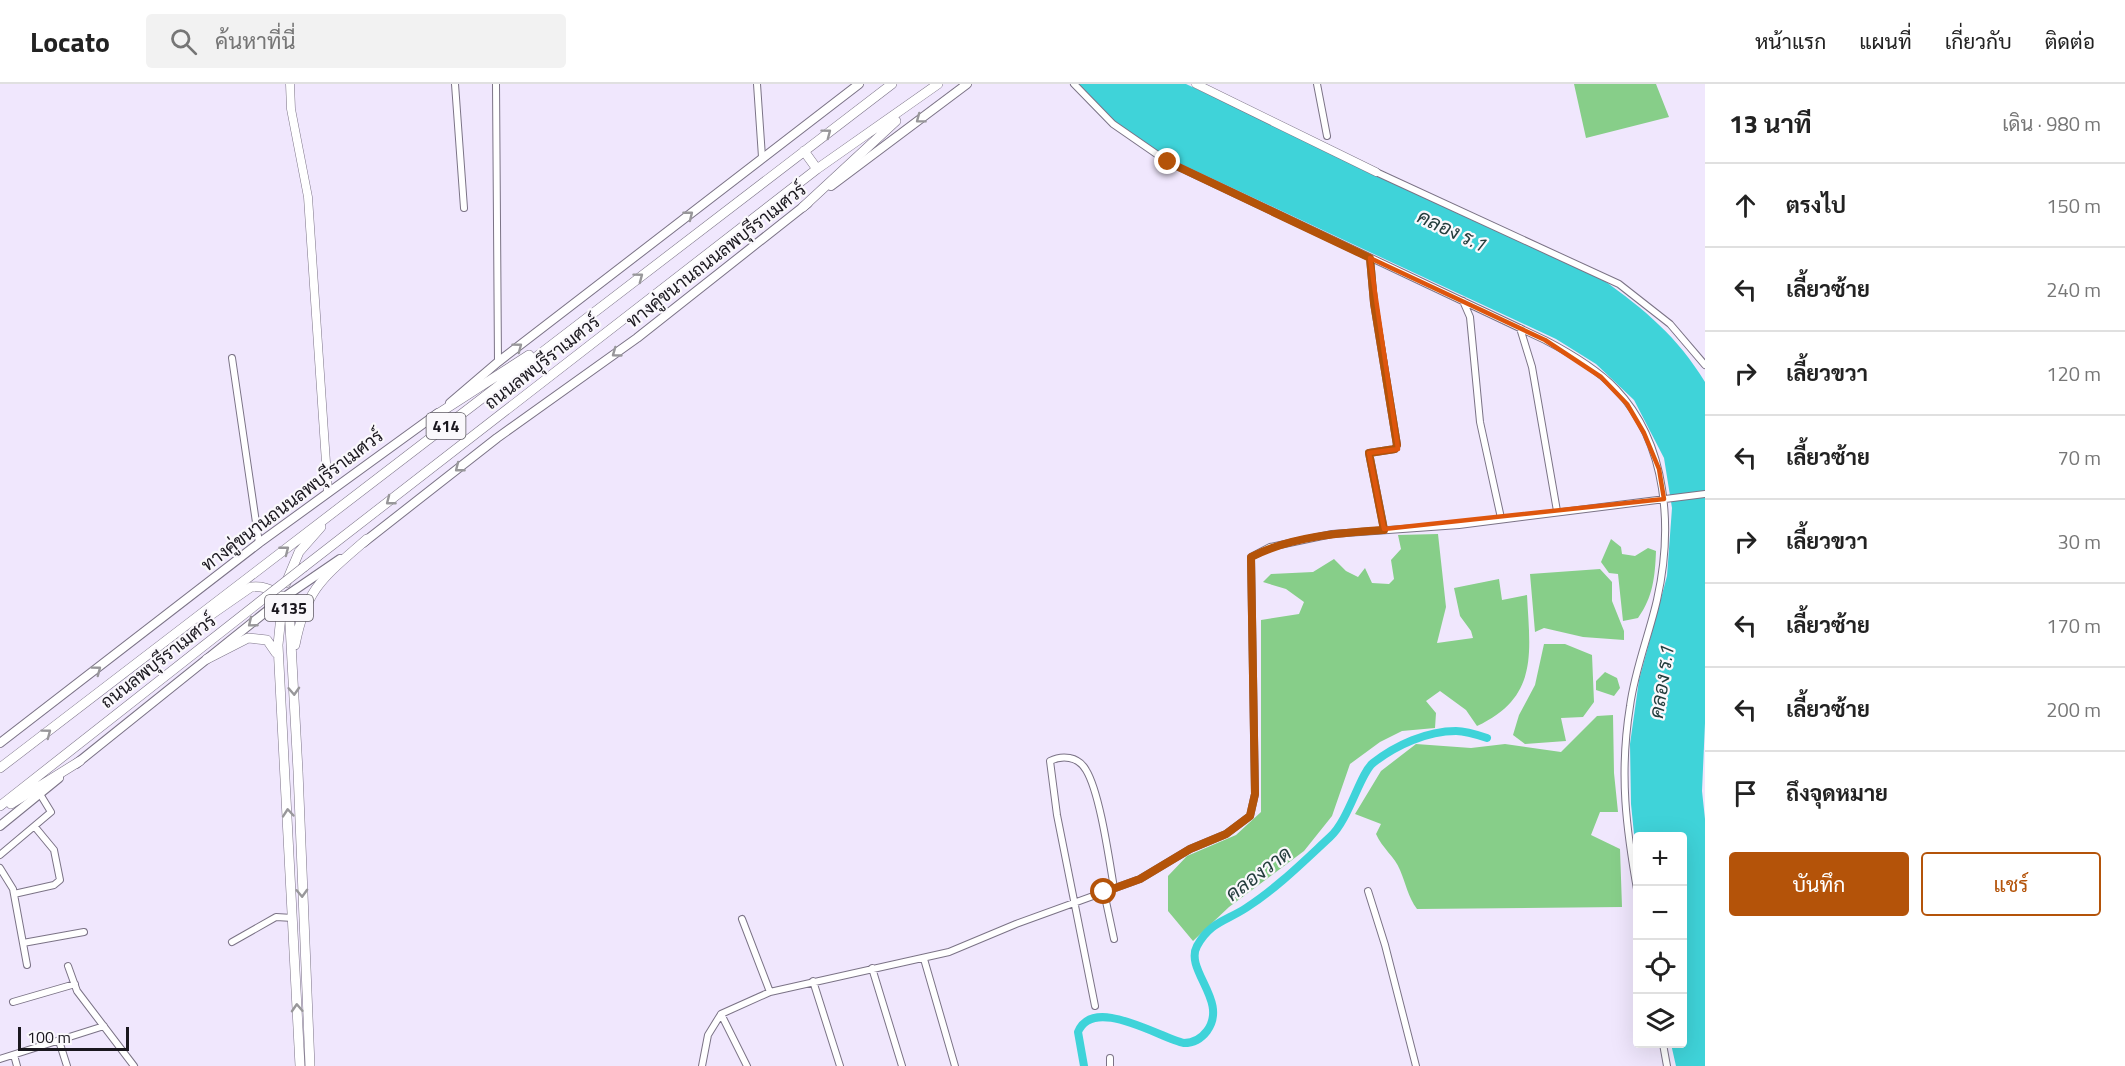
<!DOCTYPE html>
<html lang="th">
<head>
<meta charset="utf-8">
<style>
	:root { --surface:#fff; --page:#f2f2f2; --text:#222; --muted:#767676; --line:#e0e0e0; --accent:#b45309 }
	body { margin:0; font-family:"Titillium Web",Sarabun,sans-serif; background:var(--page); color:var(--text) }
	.controls { position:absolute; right:18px; bottom:18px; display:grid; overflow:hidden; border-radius:6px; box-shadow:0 6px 24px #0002 }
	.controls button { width:54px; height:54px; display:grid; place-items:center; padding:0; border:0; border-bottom:2px solid var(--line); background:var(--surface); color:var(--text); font:30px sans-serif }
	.scale { position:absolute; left:18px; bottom:15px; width:111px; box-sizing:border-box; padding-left:6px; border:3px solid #1a171e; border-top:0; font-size:16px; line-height:21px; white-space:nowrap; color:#1a171e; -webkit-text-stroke:4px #faf8fc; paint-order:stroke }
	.stop { position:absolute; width:18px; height:18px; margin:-14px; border:4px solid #b45309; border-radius:50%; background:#fff }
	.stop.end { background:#b45309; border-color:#fff; box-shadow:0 2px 6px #0008 }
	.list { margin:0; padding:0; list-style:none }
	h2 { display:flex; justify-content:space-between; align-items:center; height:78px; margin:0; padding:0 24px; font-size:26px }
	h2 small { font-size:20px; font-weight:400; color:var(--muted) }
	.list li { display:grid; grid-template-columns:39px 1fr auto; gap:18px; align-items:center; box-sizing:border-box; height:84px; padding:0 24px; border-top:2px solid var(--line) }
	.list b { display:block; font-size:22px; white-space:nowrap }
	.list em { font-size:20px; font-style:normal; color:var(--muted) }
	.actions { display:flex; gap:12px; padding:18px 24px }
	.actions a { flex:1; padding:14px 0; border:2px solid var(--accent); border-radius:6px; text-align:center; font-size:21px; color:var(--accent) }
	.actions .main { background:var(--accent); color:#fff }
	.icon { flex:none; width:33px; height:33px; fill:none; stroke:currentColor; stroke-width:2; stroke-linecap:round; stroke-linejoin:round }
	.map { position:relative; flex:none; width:1705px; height:982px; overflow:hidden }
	header { display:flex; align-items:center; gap:36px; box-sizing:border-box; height:84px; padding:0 30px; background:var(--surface); border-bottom:2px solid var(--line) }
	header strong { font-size:28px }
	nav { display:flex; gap:33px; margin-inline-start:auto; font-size:21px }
	.search { width:420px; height:54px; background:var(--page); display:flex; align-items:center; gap:15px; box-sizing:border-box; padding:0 21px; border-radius:6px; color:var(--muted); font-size:22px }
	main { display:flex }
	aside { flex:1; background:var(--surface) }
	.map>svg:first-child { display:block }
</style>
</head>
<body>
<header>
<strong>Locato</strong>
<div class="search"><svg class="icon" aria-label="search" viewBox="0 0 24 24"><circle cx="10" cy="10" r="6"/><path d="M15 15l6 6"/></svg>ค้นหาที่นี่</div>
<nav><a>หน้าแรก</a><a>แผนที่</a><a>เกี่ยวกับ</a><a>ติดต่อ</a></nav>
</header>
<main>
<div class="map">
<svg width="1705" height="982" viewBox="0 0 1705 982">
	<rect width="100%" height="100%" fill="#f0e7fd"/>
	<!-- forest -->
	<path fill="#87ce89" d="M1574,0H1656L1669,33L1586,54Z
		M1438,450L1446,523L1437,559L1473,554L1471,547L1460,532L1454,504L1499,495L1502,516L1527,511C1530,569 1539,613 1477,642L1466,626L1440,607L1426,617L1436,629L1435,644L1402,647L1380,658L1350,680L1332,732L1304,767L1229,823L1193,857L1168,827V792L1187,772L1236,751L1261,728V536L1299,530L1304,518L1286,505L1263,498L1271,490L1313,488L1334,475L1346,487L1358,493L1365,484L1372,499L1389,500L1394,495L1391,476L1401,465L1398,451Z
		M1611,455L1621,463L1622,470L1635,472L1648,464L1656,467C1655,493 1653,513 1638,534L1623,537L1618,490L1609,489L1601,478Z
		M1600,485L1612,498V517L1624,547V556L1583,553L1544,544L1535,548L1530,490Z
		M1544,560H1565L1592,571L1594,618L1583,633L1561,634L1566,657L1525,660L1513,651L1519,631L1535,601Z
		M1605,588L1617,594L1620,604L1614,612L1596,606V597Z
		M1613,631L1614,689L1618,728H1600L1591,751L1620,765L1622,823L1417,825C1408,813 1406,800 1400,786C1395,773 1382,764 1376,750L1381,740L1355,730L1381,687L1416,660L1471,664L1505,660L1561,668L1597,632Z"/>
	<!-- water -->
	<path fill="#3fd3d9" d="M1076,0H1186L1602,195C1645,226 1677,252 1705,298V639L1702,707L1705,735V982H1676L1671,960H1682V752H1638L1637,780L1631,720L1630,660L1639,596L1667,492L1672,424L1664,374L1634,316L1596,280L1556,255L1166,73L1115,38Z"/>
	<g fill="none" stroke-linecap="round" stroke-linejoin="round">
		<!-- canal -->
		<path stroke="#3fd3d9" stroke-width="8" d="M1084,982L1078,948C1093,911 1160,954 1184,959C1194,959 1201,955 1207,947C1229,917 1184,886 1197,862C1210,838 1226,837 1246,824C1277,804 1303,778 1330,753C1349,736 1360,689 1373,679C1396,661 1427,647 1456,647C1466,647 1478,651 1487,654"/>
		<!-- minor casing -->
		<g stroke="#7b7386" stroke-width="8">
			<path id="minor" d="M455,0L464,124
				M496,0L498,278
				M757,0L762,73
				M1074,0L1113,40L1168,78L1545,256C1570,269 1596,284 1616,305C1668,360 1673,445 1657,516C1649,551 1635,585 1630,622C1619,690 1626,744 1638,811
				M1317,0L1327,52
				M1376,88L1619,200L1670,240L1705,281
				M1370,174L1374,219L1397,361L1395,365L1369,369L1384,445
				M1463,217L1470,233L1480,338L1501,434
				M1520,244L1532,283L1557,427
				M232,274L259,459
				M0,771L51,728L40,710
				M0,784L13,805L27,881
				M1368,807L1385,861L1416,982
				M1104,808L1114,855
				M14,810L54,801L60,796L54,766L35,743
				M742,835L770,908
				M232,858L276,833L293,834
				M23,859L84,848
				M924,875L955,982
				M68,882L77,907L134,982
				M872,884L902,982
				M813,897L840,982
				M13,918L75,900
				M1095,922L1057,731L1050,677C1062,671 1078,672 1086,686C1100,709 1109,775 1114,804
				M721,930L747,982
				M59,957L67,982
				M1663,960L1667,982
				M14,971L17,982
				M0,975L104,942
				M702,982L708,951L721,930L770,908L949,868L1016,840L1140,795L1190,765L1226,750L1250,732L1255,710L1251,473L1270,463L1332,450L1459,441L1705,410
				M1110,982V974"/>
		</g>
		<!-- tertiary casing -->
		<g stroke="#7b7386" stroke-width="9">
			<path id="tertiary" d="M290,0L291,25L308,113L328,408
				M1196,0L1376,88"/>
		</g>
		<!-- secondary casing -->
		<g stroke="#7b7386" stroke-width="10">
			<path id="secondary" d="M831,102L967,0
				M450,319L498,278L859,0
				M363,459L497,354L637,254L808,119
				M0,659L259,459L438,329
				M76,680L283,514L340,475
				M0,742L59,694"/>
		</g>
		<!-- primary casing -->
		<g stroke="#7b7386" stroke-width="10">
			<path id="primary" d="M804,67L817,85
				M803,123L896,37
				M433,333L529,271
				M304,483L817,85L938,0
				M286,499L299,468L321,443
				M283,512L278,561L300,982
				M202,537L251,503C269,501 280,509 289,523L298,687L310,982
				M295,561C306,503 325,492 367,455
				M207,575L248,554L267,556L276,569
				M0,684L892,0
				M11,720L80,677
				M0,722L267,512"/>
		</g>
		<!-- minor -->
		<use href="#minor" stroke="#fff" stroke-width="6"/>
		<!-- tertiary -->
		<use href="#tertiary" stroke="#fff" stroke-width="8"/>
		<!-- secondary -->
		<use href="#secondary" stroke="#fff" stroke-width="8"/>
		<!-- primary -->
		<use href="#primary" stroke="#fff" stroke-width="9"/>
		<!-- primary-bridge casing -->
		<g stroke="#7b7386" stroke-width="10" stroke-linecap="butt">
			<path id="primary-bridge" d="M267,512L304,483"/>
		</g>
		<!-- primary-bridge -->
		<use href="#primary-bridge" stroke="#fff" stroke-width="9"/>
	</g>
	<!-- one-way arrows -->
	<defs><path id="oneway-chevron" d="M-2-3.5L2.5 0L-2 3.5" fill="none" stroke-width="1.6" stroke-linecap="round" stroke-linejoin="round" transform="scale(1.5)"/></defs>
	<g stroke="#98979a">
		<use href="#oneway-chevron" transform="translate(920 35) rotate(143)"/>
		<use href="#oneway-chevron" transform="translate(827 49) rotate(-37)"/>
		<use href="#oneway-chevron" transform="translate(689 131) rotate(-38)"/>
		<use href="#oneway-chevron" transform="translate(639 193) rotate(-37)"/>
		<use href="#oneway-chevron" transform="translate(518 263) rotate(-37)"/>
		<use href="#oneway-chevron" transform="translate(616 269) rotate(144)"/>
		<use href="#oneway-chevron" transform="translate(459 384) rotate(142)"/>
		<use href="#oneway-chevron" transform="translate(390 417) rotate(142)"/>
		<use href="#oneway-chevron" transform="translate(285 466) rotate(-38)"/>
		<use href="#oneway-chevron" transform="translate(252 539) rotate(141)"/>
		<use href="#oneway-chevron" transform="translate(97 586) rotate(-37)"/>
		<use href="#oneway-chevron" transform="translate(294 607) rotate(87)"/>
		<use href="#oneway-chevron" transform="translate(47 649) rotate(-37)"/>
		<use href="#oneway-chevron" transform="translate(288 729) rotate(-95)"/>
		<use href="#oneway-chevron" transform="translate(302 809) rotate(88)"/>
		<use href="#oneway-chevron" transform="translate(297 924) rotate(-93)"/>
	</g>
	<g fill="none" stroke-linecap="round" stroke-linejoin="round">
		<!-- route -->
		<path stroke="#b45309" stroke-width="8" d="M1104,808L1140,795L1190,765L1226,750L1250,732L1255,710L1251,473C1292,452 1339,449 1384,446L1369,369L1395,365L1397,361L1374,219L1370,174L1168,78"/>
	</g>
	<!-- marked area -->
	<path fill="none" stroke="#de560d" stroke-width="4.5" stroke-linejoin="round" d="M1370,174L1545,256L1601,293L1627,320L1644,349L1659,385L1664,415L1384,445L1369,369L1398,365Z"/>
	<g text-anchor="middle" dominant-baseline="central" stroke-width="4.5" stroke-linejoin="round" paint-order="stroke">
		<!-- shield labels -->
		<g fill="#faf8fc" stroke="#5d5a61" stroke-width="1.5">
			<rect x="426.5" y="329" width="39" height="26" rx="4.5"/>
			<rect x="265" y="511" width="48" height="26" rx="4.5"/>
		</g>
		<g font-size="16" font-weight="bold" fill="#1a171e">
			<text x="446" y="342">414</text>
			<text x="289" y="524">4135</text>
		</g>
		<!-- street labels -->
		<g font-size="18" fill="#1a171e" stroke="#faf8fc">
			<text transform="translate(716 171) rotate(-38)">ทางคู่ขนานถนนลพบุรีราเมศวร์</text>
			<text transform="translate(542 278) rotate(-38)">ถนนลพบุรีราเมศวร์</text>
			<text transform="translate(292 416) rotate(-37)">ทางคู่ขนานถนนลพบุรีราเมศวร์</text>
			<text transform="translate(158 577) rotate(-38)">ถนนลพบุรีราเมศวร์</text>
		</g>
		<!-- water labels -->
		<g font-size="20" font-style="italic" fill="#243d3d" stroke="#faf8fc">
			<text transform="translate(1452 146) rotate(25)">คลอง ร.1</text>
			<text transform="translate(1661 598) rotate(-81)">คลอง ร.1</text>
			<text transform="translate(1258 789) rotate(-37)">คลองวาด</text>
		</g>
	</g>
</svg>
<div class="controls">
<button>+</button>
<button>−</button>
<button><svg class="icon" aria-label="locate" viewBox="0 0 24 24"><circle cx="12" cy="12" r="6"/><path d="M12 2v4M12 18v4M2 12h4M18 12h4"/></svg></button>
<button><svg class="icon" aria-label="layers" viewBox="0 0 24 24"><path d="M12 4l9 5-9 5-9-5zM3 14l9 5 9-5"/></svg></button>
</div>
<div class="scale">100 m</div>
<div class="stop" style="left:1104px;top:808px"></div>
<div class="stop end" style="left:1168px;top:78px"></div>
</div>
<aside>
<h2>13 นาที<small>เดิน · 980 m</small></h2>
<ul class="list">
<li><svg class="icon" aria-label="ahead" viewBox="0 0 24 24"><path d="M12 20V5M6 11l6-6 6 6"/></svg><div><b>ตรงไป</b></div><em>150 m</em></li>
<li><svg class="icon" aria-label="left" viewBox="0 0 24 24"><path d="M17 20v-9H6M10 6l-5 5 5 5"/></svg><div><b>เลี้ยวซ้าย</b></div><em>240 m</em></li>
<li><svg class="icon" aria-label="right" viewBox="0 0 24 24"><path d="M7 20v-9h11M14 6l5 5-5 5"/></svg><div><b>เลี้ยวขวา</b></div><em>120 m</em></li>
<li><svg class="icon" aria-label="left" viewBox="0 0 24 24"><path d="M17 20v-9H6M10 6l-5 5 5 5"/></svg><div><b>เลี้ยวซ้าย</b></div><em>70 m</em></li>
<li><svg class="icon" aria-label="right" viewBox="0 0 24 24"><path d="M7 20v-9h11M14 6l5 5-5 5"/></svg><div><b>เลี้ยวขวา</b></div><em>30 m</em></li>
<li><svg class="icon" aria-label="left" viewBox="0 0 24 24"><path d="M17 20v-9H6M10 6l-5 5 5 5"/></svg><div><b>เลี้ยวซ้าย</b></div><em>170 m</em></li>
<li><svg class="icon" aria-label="left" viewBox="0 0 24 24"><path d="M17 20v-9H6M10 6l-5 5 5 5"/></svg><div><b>เลี้ยวซ้าย</b></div><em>200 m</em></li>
<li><svg class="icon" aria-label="arrive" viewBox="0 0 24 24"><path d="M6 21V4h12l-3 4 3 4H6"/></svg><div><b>ถึงจุดหมาย</b></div></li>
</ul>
<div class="actions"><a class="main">บันทึก</a><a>แชร์</a></div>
</aside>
</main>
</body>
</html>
